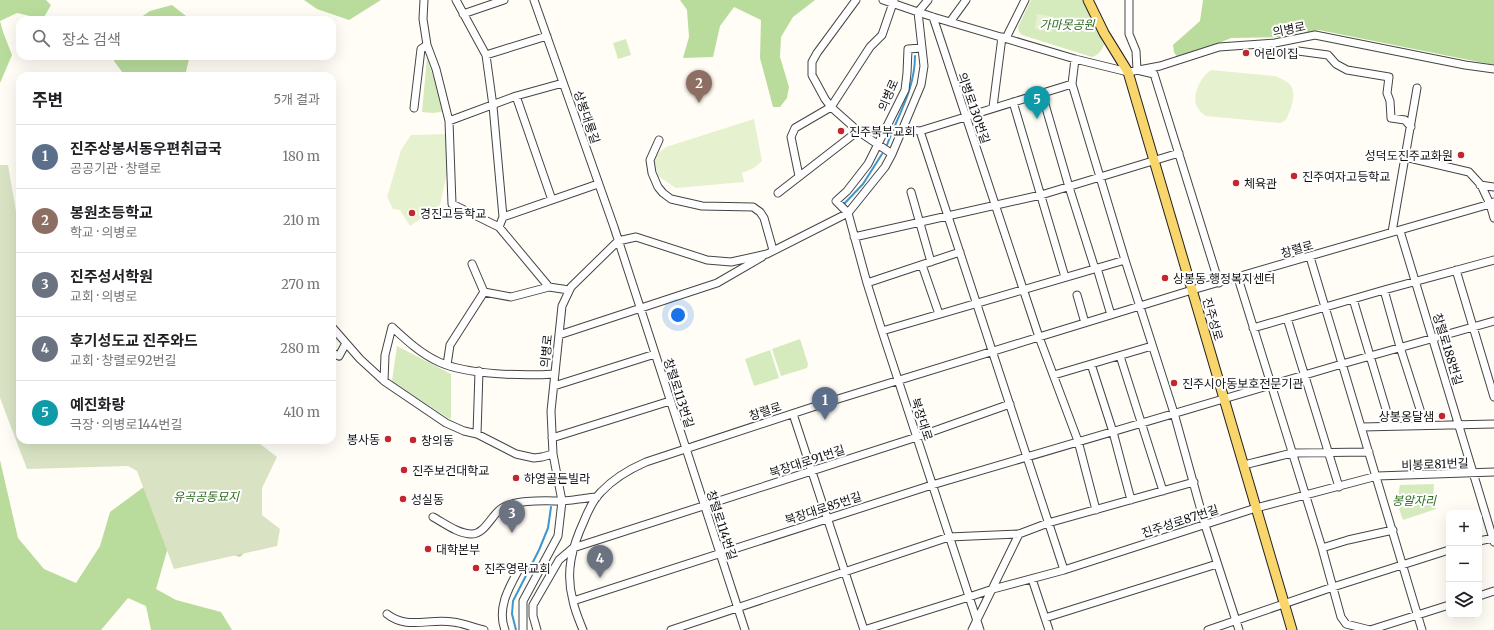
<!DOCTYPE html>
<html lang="ko">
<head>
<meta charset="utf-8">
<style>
	:root { --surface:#fff; --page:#f6f6f6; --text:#202124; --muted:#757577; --line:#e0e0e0; --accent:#c4262e }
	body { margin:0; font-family:Merriweather,"Noto Sans KR",serif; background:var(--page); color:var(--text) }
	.controls { position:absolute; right:12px; bottom:12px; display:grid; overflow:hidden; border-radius:8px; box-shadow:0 4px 16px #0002 }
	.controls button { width:36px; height:36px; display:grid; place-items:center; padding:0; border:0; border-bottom:1px solid var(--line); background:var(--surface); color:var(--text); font:20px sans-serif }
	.you { position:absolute; left:678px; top:315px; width:14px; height:14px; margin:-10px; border:3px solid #fff; border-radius:50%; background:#1a73e8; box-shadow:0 0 0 6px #1a73e833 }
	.badge { display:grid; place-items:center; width:26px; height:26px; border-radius:50%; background:var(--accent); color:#fff; font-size:13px; font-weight:700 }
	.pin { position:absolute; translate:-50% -33px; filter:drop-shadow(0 1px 2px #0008) }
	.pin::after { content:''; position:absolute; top:21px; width:14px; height:12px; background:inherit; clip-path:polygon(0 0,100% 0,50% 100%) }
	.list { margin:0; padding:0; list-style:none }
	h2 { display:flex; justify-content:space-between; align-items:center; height:52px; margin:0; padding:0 16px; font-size:17px }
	h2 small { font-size:13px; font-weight:400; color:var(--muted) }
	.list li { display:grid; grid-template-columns:26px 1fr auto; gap:12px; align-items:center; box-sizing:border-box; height:64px; padding:0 16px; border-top:1px solid var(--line) }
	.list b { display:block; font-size:15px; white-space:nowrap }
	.list p { margin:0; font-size:13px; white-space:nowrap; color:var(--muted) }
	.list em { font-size:13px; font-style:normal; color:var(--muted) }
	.icon { flex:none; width:22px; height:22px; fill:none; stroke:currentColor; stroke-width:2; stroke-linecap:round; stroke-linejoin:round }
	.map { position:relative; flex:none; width:1494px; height:630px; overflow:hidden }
	.search { position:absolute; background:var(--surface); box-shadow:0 4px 16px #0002; left:16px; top:16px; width:320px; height:44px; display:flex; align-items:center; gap:10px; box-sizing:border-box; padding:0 14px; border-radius:12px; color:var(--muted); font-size:15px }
	.panel { position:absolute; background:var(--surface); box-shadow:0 4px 16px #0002; left:16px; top:72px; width:320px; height:372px; border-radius:12px }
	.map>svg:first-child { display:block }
</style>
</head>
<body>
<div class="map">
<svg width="1494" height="630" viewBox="0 0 1494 630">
	<rect width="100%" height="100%" fill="#fffdf5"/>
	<!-- green -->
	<path fill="#d5ebbd" d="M1031,0H1082L1104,44C1102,50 1099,55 1092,57L1022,35L1019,32L1018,27Z
		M626,39L631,55L618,59L613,43Z
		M427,58L445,111L434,113L422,112Z
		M800,339L808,364L807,368L781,376L772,349Z
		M397,346L451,374V420L392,381Z
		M770,350L779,378L754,386L745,359Z
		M1434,484L1433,500L1436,509L1403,520C1398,508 1397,498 1400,485Z"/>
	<!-- forest -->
	<path fill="#b9dc9c" d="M0,0H46L51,5L43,19L17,13L0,21L3,32L12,55L0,83Z
		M304,0H381L349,20L317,9Z
		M680,0H815L793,17L781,37L780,57L789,87L787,98L780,107H773L760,58L761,20L734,7L720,26L713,57L683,58L689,37L687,10Z
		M1203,0H1494V65L1319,30L1286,37L1231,38L1205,49L1181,63L1174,52L1173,45L1200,21Z
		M172,5L191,20H137L150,11Z
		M114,56H204L189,59L185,76H125L114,61Z
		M0,460L18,538L44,569L76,583L100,546L110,512L160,475L262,535L240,557L215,549L169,544L156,589L176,600L221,612L232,630H151L146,606L128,598L101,630H0Z"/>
	<!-- cemetery -->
	<path fill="#d9e3c4" d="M0,165H8L18,223L20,225V440H255L277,457L262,488V515L280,529L277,546L174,569L137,471L128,466L27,469L0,398Z"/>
	<!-- pitch -->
	<path fill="#e6f2cf" d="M1037,14L1054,17L1052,32L1035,29Z
		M1211,70L1275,76C1280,78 1288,81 1291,86C1297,96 1290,111 1286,120L1280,123L1206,116C1203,114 1199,111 1197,107C1191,96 1201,76 1211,70Z
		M754,119L762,161L754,168L742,173L744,182L676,188L658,176L654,157L666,147Z
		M446,134L448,168L440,205L410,226L400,210L393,209L387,197L401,150L411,135Z"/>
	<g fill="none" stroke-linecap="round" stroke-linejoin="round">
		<!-- stream -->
		<path stroke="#3f96cf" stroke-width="2" d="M887,145C898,115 915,89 915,56
			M843,205L863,184L882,154
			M516,630L512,614L513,601L539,550L548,528L551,507"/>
		<!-- minor casing -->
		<g stroke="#444" stroke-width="9">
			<path id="minor" d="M424,0L423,19L427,45L436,69L449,121L452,204L499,227L549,287L569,290
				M456,0L486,55L493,106L503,217L499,227
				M534,0L614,227L745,630
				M856,0L817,53L812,62V75L825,99L831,107L858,131L892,154
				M883,0L918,12L928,0
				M1129,0V34L1136,51L1137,70L1154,74L1219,283
				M463,14L504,0
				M933,17L1039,337L1078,441L1096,510
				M950,22L966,0
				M1006,38L1025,0
				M922,48L908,49L907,73L905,90L868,164L847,191L836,201L848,213L867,283L882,331L980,630
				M1298,51L1328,55L1336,64L1347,70L1389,77L1387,93L1390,101L1391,118L1405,120L1411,127
				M486,55L547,36
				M1075,59L1072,84L1125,260L1174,413L1205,525L1239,630
				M1042,94L1069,187L1095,269
				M516,96L552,200
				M1013,102L1065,277
				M993,107L1002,37
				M414,108L421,49L427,45
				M449,121L516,96L563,83
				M902,129L920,131L1064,570
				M920,131L1072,84
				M659,140L650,160L652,173L658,187L663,193L671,199L702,206L753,207L760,212L764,218L773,250
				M1405,157L1469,172L1481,185L1490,204L1494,218
				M799,176L791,137L795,128L831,107L870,47L882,35L894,0
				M1480,185L1494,187
				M911,192L931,262
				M778,193L858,131
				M503,217L598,184
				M1400,231L1494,542
				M1392,232L1417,88
				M854,237L1041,195L1179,153
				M1310,257L1422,630
				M472,264L484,292L511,297L549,287
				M922,265L939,314
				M1097,268L1111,315
				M1456,270L1494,397
				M1238,278L1322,548L1341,617L1346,624L1370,630L1449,605
				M867,283L960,252
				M1384,290L1400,347L1425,425
				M1077,295L1085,323
				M1353,299L1391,426
				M1287,318L1339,487
				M332,327L360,359L384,381L446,423L464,431L477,434L516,454L534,458L542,457L553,454
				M1253,328L1384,290L1494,260
				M882,331L1125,260
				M559,335L717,283L762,257
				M332,353L339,356L346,343
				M1120,356L1163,491
				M1091,364L1113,432L1131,500
				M447,365L450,345L484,292
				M1054,375L1152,346
				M384,381L385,355L392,327C406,340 421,354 439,362C467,375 524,376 555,374
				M554,386L655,354
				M793,414L864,630
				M1362,427L1494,424
				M477,434L479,371
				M552,438L670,401
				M1244,465L1292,453L1369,452
				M433,517C444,523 458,534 472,534C485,534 492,514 502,508C517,499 546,501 563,501C574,500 585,498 597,497
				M1479,541L1494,538
				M1322,548L1348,540L1393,530
				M1032,579L1049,630
				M1479,596L1494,591
				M573,601L932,485L1342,364L1494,321
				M387,614C407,630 429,618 453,622C463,623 474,628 484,630
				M1045,618L1217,564
				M505,630C497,609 508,589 518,571
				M523,630V601L558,536L562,501L553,454L551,411L562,306L571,287L618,241L636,237L707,260L731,262L767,254L848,213L885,167L892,154L921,85L924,66L918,12L933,17L1075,59L1128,72L1160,66L1219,47L1275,43L1315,35L1465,65L1494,69
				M537,630L533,616V605L559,560L573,548L917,437L1010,404
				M583,630C579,620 575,611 573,601C565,572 572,547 584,521C588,511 593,500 601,492C614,478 630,469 646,462L825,403L1039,337L1192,290L1490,204L1494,202
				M671,630L949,537L1019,534L1048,523L1194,482
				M864,630L969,597L993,589L1064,570L1256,508L1377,476L1494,472
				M972,630L1019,534
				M1208,630L1333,587L1449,550"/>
		</g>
		<!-- major casing -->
		<g stroke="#222" stroke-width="11">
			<path id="major" d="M1088,0L1104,33L1128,72L1292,630"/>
		</g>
		<!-- minor -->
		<use href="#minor" stroke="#fff" stroke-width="7"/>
		<!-- major -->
		<use href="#major" stroke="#f9d66b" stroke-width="9"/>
	</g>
	<!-- markers -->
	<g fill="#c4262e" stroke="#fff" stroke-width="1.5">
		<circle cx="1246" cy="53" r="4"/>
		<circle cx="841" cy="131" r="4"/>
		<circle cx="1461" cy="155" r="4"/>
		<circle cx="1294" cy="176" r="4"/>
		<circle cx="1236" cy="183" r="4"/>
		<circle cx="412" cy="213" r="4"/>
		<circle cx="1165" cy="278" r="4"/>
		<circle cx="1174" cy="383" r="4"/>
		<circle cx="1442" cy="416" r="4"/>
		<circle cx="388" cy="439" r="4"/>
		<circle cx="413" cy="440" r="4"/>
		<circle cx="404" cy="470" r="4"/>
		<circle cx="516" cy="478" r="4"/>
		<circle cx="403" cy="499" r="4"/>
		<circle cx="428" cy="549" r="4"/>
		<circle cx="476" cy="568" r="4"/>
	</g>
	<g text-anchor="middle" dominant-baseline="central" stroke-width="4" stroke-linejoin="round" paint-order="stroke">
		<!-- park labels -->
		<g font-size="12" font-style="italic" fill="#2f6b1f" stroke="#fff">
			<text x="1067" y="24">가마못공원</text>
			<text x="206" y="496">유곡공동묘지</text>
			<text x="1414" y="500">봉알자리</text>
		</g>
		<!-- street labels -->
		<g font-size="12" fill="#111" stroke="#fff">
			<text transform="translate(1289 29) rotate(-11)">의병로</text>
			<text transform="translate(888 95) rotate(-67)">의병로</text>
			<text transform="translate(974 108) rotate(71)">의병로130번길</text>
			<text transform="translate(587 117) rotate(71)">상봉대룡길</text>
			<text transform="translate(1297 249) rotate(-16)">창렬로</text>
			<text transform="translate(1213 319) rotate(74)">진주성로</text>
			<text transform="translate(1448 349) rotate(73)">창렬로188번길</text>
			<text transform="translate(546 351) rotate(-84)">의병로</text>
			<text transform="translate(679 393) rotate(72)">창렬로113번길</text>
			<text transform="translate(765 411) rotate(-18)">창렬로</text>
			<text transform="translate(922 419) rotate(72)">북장대로</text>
			<text transform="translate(807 461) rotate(-18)">북장대로91번길</text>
			<text transform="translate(1435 464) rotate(-2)">비봉로81번길</text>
			<text transform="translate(823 508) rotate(-18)">북장대로85번길</text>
			<text transform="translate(1180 521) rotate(-18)">진주성로87번길</text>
			<text transform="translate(722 525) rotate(72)">창렬로114번길</text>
		</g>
		<!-- poi labels -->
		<g font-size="12" fill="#111" stroke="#fff" text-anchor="start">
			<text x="1254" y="53">어린이집</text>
			<text x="849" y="131">진주북부교회</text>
			<text x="1453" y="155" text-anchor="end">성덕도진주교화원</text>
			<text x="1302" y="176">진주여자고등학교</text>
			<text x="1244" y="183">체육관</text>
			<text x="420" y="213">경진고등학교</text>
			<text x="1173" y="278">상봉동 행정복지센터</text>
			<text x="1182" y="383">진주시아동보호전문기관</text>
			<text x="1434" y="416" text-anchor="end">상봉옹달샘</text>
			<text x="380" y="439" text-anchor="end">봉사동</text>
			<text x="421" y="440">창의동</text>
			<text x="412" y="470">진주보건대학교</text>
			<text x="524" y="478">하영골든빌라</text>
			<text x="411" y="499">성실동</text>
			<text x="436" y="549">대학본부</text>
			<text x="484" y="568">진주영락교회</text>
		</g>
	</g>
</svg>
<div class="controls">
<button>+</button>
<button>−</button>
<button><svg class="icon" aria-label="layers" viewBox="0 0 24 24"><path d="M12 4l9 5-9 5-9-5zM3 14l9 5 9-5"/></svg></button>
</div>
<div class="you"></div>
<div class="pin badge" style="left:825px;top:420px;background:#5c6f8a">1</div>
<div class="pin badge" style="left:699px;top:103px;background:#8d6e63">2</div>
<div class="pin badge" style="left:512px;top:533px;background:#6b7280">3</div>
<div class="pin badge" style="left:600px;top:578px;background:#6b7280">4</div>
<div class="pin badge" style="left:1037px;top:119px;background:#0f9aa8">5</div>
<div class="search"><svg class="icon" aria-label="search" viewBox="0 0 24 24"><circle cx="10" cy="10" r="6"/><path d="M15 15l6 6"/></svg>장소 검색</div>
<section class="panel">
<h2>주변<small>5개 결과</small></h2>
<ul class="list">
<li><span class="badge" style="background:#5c6f8a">1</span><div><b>진주상봉서동우편취급국</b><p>공공기관 · 창렬로</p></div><em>180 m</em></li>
<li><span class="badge" style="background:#8d6e63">2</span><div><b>봉원초등학교</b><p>학교 · 의병로</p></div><em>210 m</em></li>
<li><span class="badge" style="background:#6b7280">3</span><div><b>진주성서학원</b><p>교회 · 의병로</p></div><em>270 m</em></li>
<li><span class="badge" style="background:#6b7280">4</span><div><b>후기성도교 진주와드</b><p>교회 · 창렬로92번길</p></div><em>280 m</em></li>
<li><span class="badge" style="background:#0f9aa8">5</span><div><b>예진화랑</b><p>극장 · 의병로144번길</p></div><em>410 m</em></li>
</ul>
</section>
</div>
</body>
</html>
